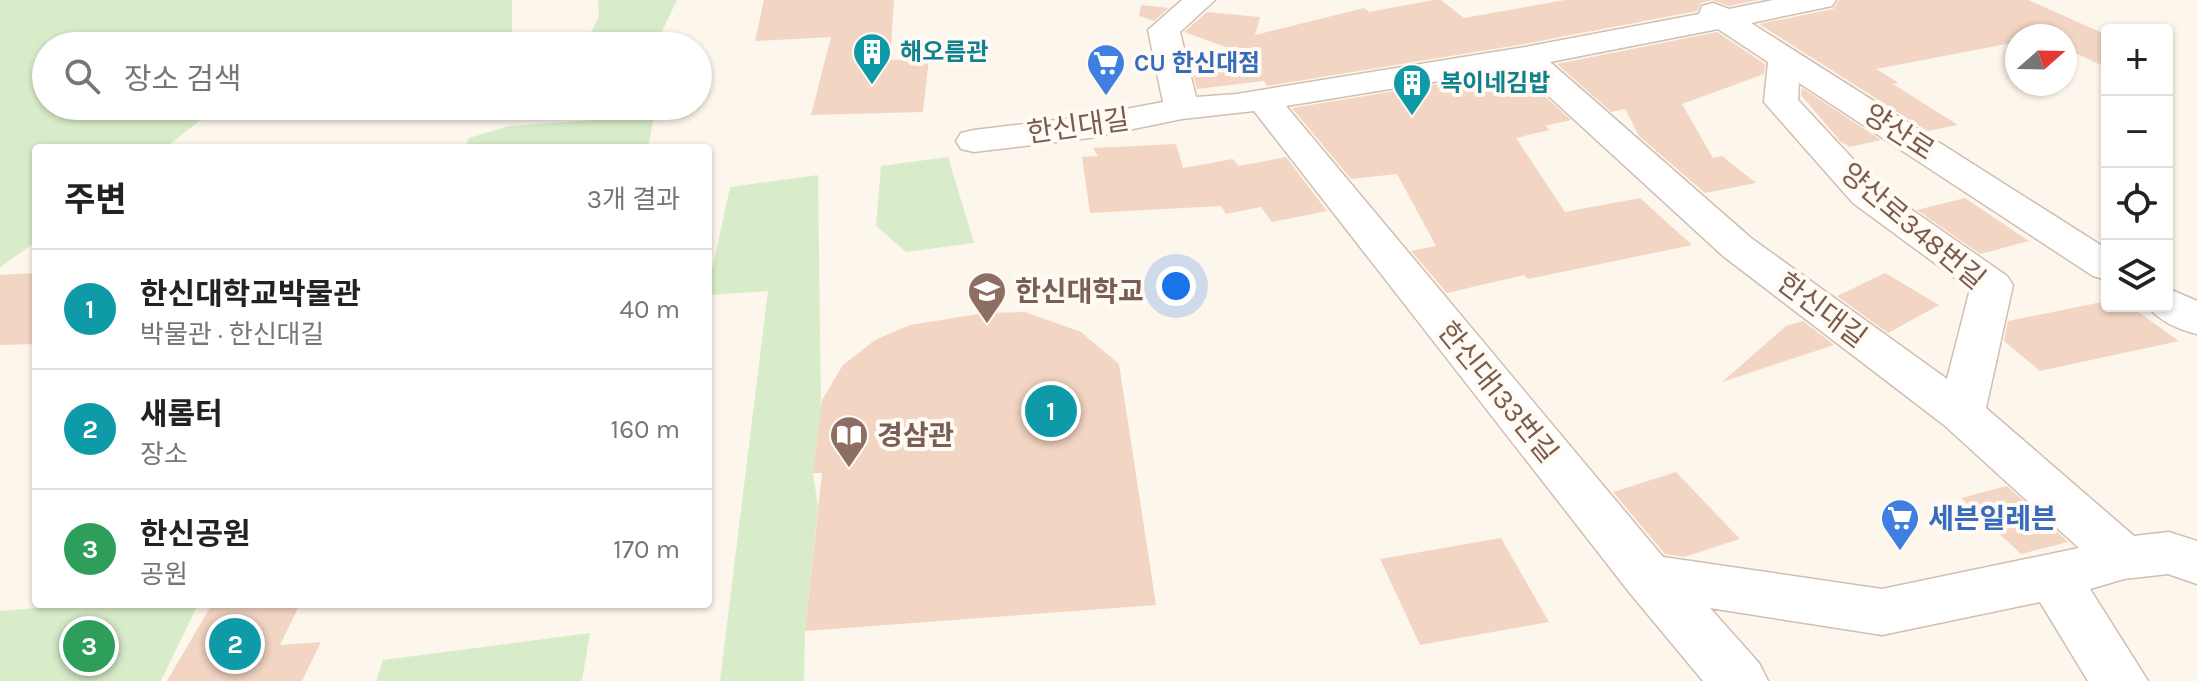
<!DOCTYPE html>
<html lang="ko">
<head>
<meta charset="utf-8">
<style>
	:root { --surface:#fff; --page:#f2f2f2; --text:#222; --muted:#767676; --line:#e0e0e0; --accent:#e76f51 }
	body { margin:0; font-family:Karla,"Noto Sans KR",sans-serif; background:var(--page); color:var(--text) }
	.controls { position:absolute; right:24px; top:24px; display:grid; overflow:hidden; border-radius:8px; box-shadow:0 2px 6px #0004 }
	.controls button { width:72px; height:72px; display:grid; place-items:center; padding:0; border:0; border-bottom:2px solid var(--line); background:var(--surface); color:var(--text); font:40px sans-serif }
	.compass { position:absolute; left:2005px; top:24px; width:72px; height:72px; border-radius:50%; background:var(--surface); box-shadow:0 2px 6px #0004; rotate:70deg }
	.you { position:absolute; left:1176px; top:286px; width:28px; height:28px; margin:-20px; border:6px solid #fff; border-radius:50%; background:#1a73e8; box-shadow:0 0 0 12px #1a73e833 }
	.badge { display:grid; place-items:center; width:52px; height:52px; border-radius:50%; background:var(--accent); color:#fff; font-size:26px; font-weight:700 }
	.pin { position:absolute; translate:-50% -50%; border:4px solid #fff; box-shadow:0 2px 8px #0006 }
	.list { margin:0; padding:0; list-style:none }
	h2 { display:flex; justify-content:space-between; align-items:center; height:104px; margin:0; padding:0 32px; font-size:34px }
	h2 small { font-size:26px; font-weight:400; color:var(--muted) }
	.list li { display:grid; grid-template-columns:52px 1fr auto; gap:24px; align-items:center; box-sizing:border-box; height:120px; padding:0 32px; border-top:2px solid var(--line) }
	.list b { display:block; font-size:30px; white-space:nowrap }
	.list p { margin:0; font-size:26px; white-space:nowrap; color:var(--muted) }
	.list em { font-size:26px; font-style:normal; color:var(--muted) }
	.icon { flex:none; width:44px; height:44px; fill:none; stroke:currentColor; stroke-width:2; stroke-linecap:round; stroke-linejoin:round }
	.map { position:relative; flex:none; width:2197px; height:681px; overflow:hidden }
	.search { position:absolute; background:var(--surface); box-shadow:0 2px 6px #0004; left:32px; top:32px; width:680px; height:88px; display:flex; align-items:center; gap:20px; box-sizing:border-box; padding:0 28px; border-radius:44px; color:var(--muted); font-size:30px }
	.panel { position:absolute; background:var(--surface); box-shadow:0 2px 6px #0004; left:32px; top:144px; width:680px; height:464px; border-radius:8px }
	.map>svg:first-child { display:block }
</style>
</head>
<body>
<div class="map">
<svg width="2197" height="681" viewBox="0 0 2197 681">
	<rect width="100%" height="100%" fill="#fdf6ec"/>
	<!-- green -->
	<path fill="#d8ecc9" d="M0,0H512V42L446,46H46V106H218L165,148H36V242L0,267Z
		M598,0H677L655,46H585L599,16Z
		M654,116L648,148H464L469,138L509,126Z
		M948,157L974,243L906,252L876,226L881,166Z
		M818,175L821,411L813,473L818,507L805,631L804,681H720L768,291L708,295V289L730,187Z
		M86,604H198L161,681H0V611Z
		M590,633L582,681H376L383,660Z"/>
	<!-- building -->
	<path fill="#f3d5c3" d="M764,0H894L890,60L929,59L923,112L811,115L831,37L755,41Z
		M1434,0H1441L1464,18L1565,0H1758L1729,6L1712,0L1701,3L1697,11L1524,44L1267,86L1264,81L1197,89L1189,58L1234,50L1184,32L1207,12L1260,17L1255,35L1364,8L1369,12Z
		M1839,0H2028L2107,35V68L2065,48V36H2017V42L1876,69L1899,83L1893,84L1958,125L1927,131L1759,24L1833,9Z
		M1141,5L1169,8L1154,21L1139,16Z
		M1717,32L1765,64L1764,74L1682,104L1713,158L1722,156L1756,183L1705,193L1639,136L1625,109L1611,112L1557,64Z
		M1517,71L1571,120L1545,126L1550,130L1516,138L1565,212L1640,198L1692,245L1528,279L1524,275L1447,293L1411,251L1436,246L1397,174L1351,179L1292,108Z
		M1802,88L1881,140L1850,147L1841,142L1801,95Z
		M1176,144L1183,168L1233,159L1239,166L1286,157L1327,211L1272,222L1261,207L1226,214L1221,206L1090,213L1082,157L1098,156L1093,148Z
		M1965,198L2029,241L1980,254L1917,210Z
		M36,273V344L0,345V275Z
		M1885,273L1939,305L1888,333L1837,296Z
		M2107,301V306H2130L2179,341L2040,371L2004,341L2008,321Z
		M1025,312L1081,332L1119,364L1156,605L805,631L822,473H813L822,400L843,365L875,340L910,325L984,313Z
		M1803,321L1834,345L1722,382L1786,326Z
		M1676,472L1740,539L1684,557L1665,554L1613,492Z
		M2007,486L2068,542L2021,554L1961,498Z
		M1501,538L1549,622L1420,645L1380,559Z
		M212,604H300L280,645L321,642L302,681H167Z"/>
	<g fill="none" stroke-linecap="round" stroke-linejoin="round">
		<!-- minor casing -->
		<g stroke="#d1beb0" stroke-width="3">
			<path id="minor" d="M1182,0H1215L1180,32L1196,97L1237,94L1525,47L1699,14L1702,6L1713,3L1729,9L1773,0H1836L1832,6L1751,23L2107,249V280L2093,276L1799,83L1798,100L1879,187L2007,276L2013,285L1986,408L2134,536L2169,532L2197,541V584L2168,574L2124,579L2090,589L2148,681H2088L2040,602L1882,635L1710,608L1759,663L1768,681H1703L1629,592L1254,111L1182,119L1089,138L974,152L961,149L956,141L961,133L974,130L1089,116L1163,102L1148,30ZM1718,29L1768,62L1764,102L1853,203L1970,289L1947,379L1751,238L1550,62ZM1518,68L1723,256L1944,425L2079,548L1882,589L1663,557L1286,106Z
				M2167,288L2197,301V334C2180,330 2158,321 2148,306H2167Z"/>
		</g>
		<!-- minor -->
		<use href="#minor" fill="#fff" fill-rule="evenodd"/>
	</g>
	<!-- icons -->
	<defs>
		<g id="building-pin" transform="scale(2)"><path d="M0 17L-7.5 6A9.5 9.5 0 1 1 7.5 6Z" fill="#0f9aa8" stroke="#fffaf3"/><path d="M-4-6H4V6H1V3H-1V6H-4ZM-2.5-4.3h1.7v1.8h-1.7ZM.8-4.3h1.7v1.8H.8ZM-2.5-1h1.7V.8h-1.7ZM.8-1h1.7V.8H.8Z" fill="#fff"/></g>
		<g id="supermarket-pin" transform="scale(2)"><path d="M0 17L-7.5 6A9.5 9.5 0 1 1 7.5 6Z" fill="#3f7fe0" stroke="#fffaf3"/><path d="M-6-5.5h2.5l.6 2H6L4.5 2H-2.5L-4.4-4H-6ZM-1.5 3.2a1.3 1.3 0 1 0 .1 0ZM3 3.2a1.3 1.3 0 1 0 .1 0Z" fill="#fff"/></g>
		<g id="university-pin" transform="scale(2)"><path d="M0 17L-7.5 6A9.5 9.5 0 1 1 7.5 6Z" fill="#8d6e63" stroke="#fffaf3"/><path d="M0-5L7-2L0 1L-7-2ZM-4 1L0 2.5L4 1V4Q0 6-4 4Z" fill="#fff"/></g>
		<g id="library-pin" transform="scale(2)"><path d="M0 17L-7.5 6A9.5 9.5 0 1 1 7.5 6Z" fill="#8d6e63" stroke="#fffaf3"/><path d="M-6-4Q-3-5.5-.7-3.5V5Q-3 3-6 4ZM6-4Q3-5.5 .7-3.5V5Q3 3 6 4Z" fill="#fff"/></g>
	</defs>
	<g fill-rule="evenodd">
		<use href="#building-pin" x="872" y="52"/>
		<use href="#supermarket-pin" x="1106" y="63"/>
		<use href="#building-pin" x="1412" y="83"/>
		<use href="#university-pin" x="987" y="291"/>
		<use href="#library-pin" x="849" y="435"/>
		<use href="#supermarket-pin" x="1900" y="518"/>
	</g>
	<g text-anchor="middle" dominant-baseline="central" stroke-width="8" stroke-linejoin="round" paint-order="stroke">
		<!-- far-culture labels -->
		<g font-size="24" font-weight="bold" fill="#0d838f" stroke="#fffaf3" text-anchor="start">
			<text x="900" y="52">해오름관</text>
			<text x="1440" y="83">복이네김밥</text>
		</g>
		<!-- far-shop labels -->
		<g font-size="24" font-weight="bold" fill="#366cbe" stroke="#fffaf3" text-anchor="start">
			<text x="1134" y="63">CU 한신대점</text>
		</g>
		<!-- street labels -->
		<g font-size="28" fill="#7a5c4d" stroke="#fffaf3">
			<text transform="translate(1078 126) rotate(-8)">한신대길</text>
			<text transform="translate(1899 132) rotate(33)">양산로</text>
			<text transform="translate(1913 226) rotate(40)">양산로348번길</text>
			<text transform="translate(1822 310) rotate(37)">한신대길</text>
			<text transform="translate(1498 392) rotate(51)">한신대133번길</text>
		</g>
		<!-- education labels -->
		<g font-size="28" font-weight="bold" fill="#785e54" stroke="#fffaf3" text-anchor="start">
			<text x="1015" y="291">한신대학교</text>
			<text x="877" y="435">경삼관</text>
		</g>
		<!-- shop labels -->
		<g font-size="28" font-weight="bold" fill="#366cbe" stroke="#fffaf3" text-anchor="start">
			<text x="1928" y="518">세븐일레븐</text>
		</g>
	</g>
</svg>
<div class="controls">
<button>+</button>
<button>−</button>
<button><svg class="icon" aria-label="locate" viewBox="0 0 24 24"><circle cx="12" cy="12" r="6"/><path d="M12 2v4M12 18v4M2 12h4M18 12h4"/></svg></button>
<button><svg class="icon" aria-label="layers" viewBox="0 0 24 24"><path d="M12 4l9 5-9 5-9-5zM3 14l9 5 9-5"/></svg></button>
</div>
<svg class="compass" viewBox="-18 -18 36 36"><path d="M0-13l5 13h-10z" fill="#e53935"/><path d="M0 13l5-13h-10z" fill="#767676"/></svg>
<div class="you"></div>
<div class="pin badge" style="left:1051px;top:411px;background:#0f9aa8">1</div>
<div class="pin badge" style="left:235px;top:644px;background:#0f9aa8">2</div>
<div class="pin badge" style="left:89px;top:646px;background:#2e9e5b">3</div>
<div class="search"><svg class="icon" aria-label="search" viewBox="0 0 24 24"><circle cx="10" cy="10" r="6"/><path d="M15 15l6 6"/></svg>장소 검색</div>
<section class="panel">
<h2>주변<small>3개 결과</small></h2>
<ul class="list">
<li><span class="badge" style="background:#0f9aa8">1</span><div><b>한신대학교박물관</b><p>박물관 · 한신대길</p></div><em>40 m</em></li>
<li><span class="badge" style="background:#0f9aa8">2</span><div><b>새롬터</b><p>장소</p></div><em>160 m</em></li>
<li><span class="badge" style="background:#2e9e5b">3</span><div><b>한신공원</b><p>공원</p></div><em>170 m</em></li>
</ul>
</section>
</div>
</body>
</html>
